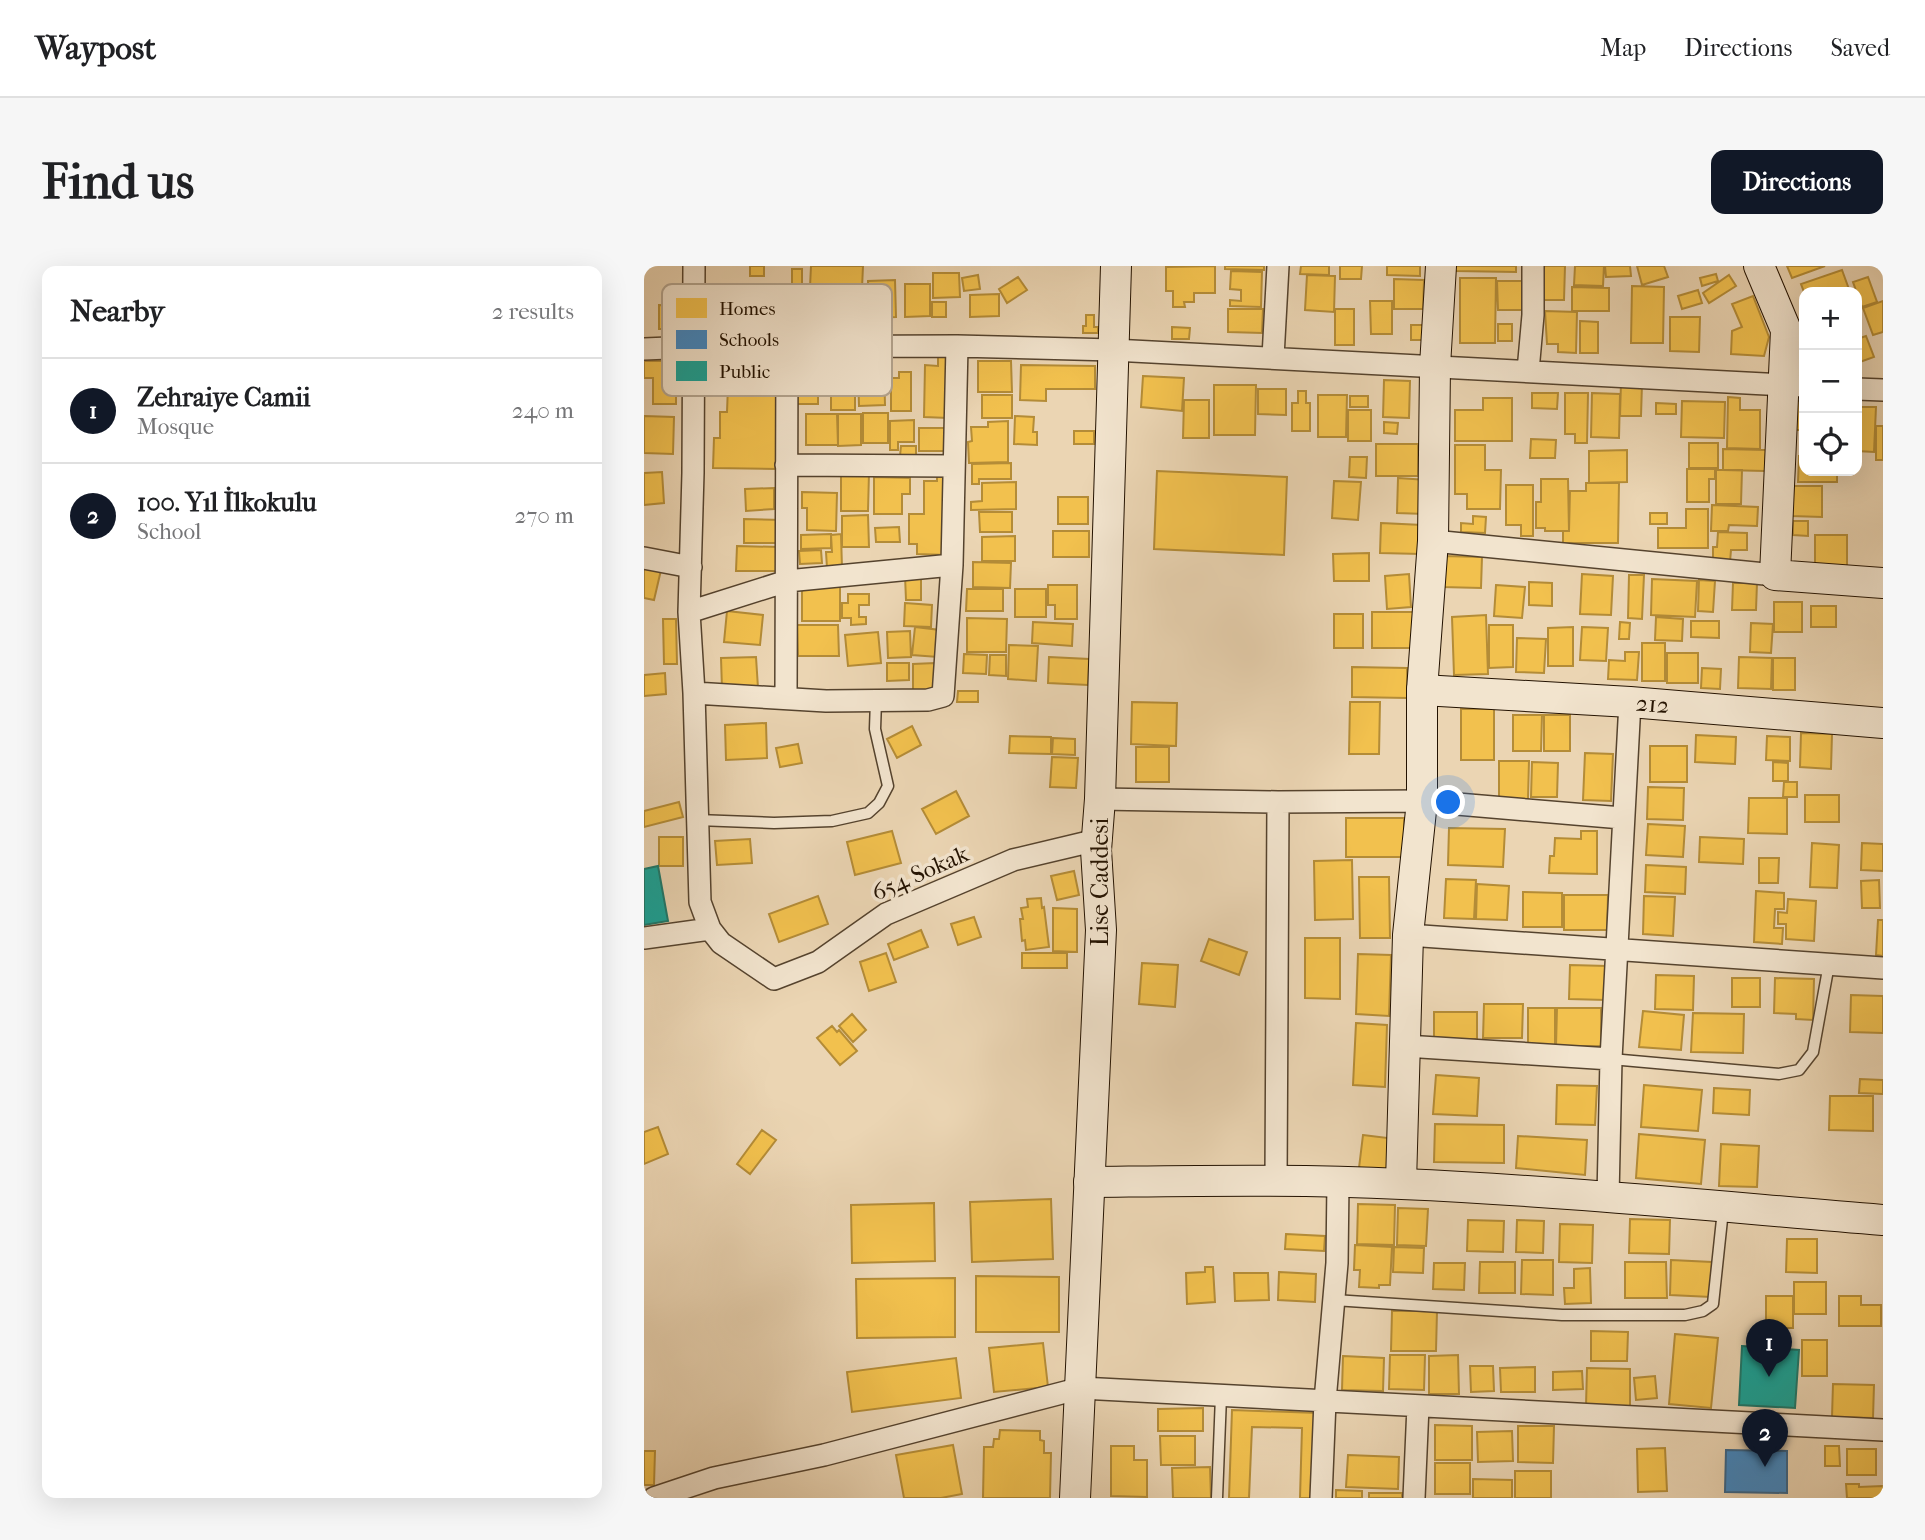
<!DOCTYPE html>
<html lang="en">
<head>
<meta charset="utf-8">
<style>
	:root { --surface:#fff; --page:#f6f6f6; --text:#202124; --muted:#757577; --line:#e0e0e0; --accent:#111827 }
	body { margin:0; font-family:"IM FELL French Canon",serif; background:var(--page); color:var(--text) }
	.controls { position:absolute; right:21px; top:21px; display:grid; overflow:hidden; border-radius:14px; box-shadow:0 7px 28px #0002 }
	.controls button { width:63px; height:63px; display:grid; place-items:center; padding:0; border:0; border-bottom:2px solid var(--line); background:var(--surface); color:var(--text); font:35px sans-serif }
	.you { position:absolute; left:805px; top:537px; width:24px; height:24px; margin:-18px; border:5px solid #fff; border-radius:50%; background:#1a73e8; box-shadow:0 0 0 10px #1a73e833 }
	.badge { display:grid; place-items:center; width:46px; height:46px; border-radius:50%; background:var(--accent); color:#fff; font-size:23px; font-weight:700 }
	.pin { position:absolute; translate:-50% -58px; filter:drop-shadow(0 2px 4px #0008) }
	.pin::after { content:''; position:absolute; top:37px; width:24px; height:21px; background:inherit; clip-path:polygon(0 0,100% 0,50% 100%) }
	.list { margin:0; padding:0; list-style:none }
	h2 { display:flex; justify-content:space-between; align-items:center; height:91px; margin:0; padding:0 28px; font-size:30px }
	h2 small { font-size:23px; font-weight:400; color:var(--muted) }
	.list li { display:grid; grid-template-columns:46px 1fr auto; gap:21px; align-items:center; box-sizing:border-box; height:105px; padding:0 28px; border-top:2px solid var(--line) }
	.list b { display:block; font-size:26px; white-space:nowrap }
	.list p { margin:0; font-size:23px; white-space:nowrap; color:var(--muted) }
	.list em { font-size:23px; font-style:normal; color:var(--muted) }
	.icon { flex:none; width:38px; height:38px; fill:none; stroke:currentColor; stroke-width:2; stroke-linecap:round; stroke-linejoin:round }
	.map { position:relative; flex:none; width:1239px; height:1232px; overflow:hidden; border-radius:14px }
	header { display:flex; align-items:center; gap:42px; box-sizing:border-box; height:98px; padding:0 35px; background:var(--surface); border-bottom:2px solid var(--line) }
	header strong { font-size:33px }
	nav { display:flex; gap:38px; margin-inline-start:auto; font-size:24px }
	.intro { display:flex; align-items:center; justify-content:space-between; box-sizing:border-box; height:168px; padding:0 42px }
	h1 { margin:0; font-size:49px }
	.button { padding:18px 32px; border-radius:14px; background:var(--accent); color:#fff; font-size:24px; font-weight:700 }
	main { display:flex; gap:42px; padding:0 42px }
	aside { flex:1; background:var(--surface); border-radius:14px; box-shadow:0 7px 28px #0002 }
	.map>svg:first-child { display:block }
</style>
</head>
<body>
<header>
<strong>Waypost</strong>
<nav><a>Map</a><a>Directions</a><a>Saved</a></nav>
</header>
<div class="intro"><h1>Find us</h1><a class="button">Directions</a></div>
<main>
<aside>
<h2>Nearby<small>2 results</small></h2>
<ul class="list">
<li><span class="badge">1</span><div><b>Zehraiye Camii</b><p>Mosque</p></div><em>240 m</em></li>
<li><span class="badge">2</span><div><b>100. Yıl İlkokulu</b><p>School</p></div><em>270 m</em></li>
</ul>
</aside>
<div class="map">
<svg width="1239" height="1232" viewBox="0 0 1239 1232">
	<rect width="100%" height="100%" fill="#ebd5b3"/>
	<filter id="stains"><feTurbulence type="fractalNoise" baseFrequency=".00286" numOctaves="4"/><feColorMatrix values="0 0 0 0 .2 0 0 0 0 .09 0 0 0 0 .02 0 0 0 .5 -.17"/></filter>
	<radialGradient id="worn" r=".72"><stop offset=".6" stop-color="#630" stop-opacity="0"/><stop offset="1" stop-color="#630" stop-opacity=".3"/></radialGradient>
	<!-- homes -->
	<path fill="#f2c14e" stroke="#b48c37" stroke-width="2" d="M106,0H120V10H106Z
		M167,0H219L218,22L166,21Z
		M571,0V27H550V36H540L541,41H529V25H522V1Z
		M581,0H620V4L581,3Z
		M657,0H685V9L656,8Z
		M696,0H718L717,13H696Z
		M743,0H776V10L743,9Z
		M811,0H872V6L811,5Z
		M898,0H921L920,34H897Z
		M931,0H960L959,20L930,19Z
		M961,0H986L987,10L962,11Z
		M993,0H1020L1024,11L998,19Z
		M1143,0H1181L1148,12Z
		M148,3H158V21L148,20Z
		M1198,4L1206,26H1160L1157,18Z
		M587,5L618,6L617,41L586,40V34L597,35V24L586,23Z
		M289,7H315L316,31L289,32Z
		M1072,8L1074,15L1058,20L1056,12Z
		M334,9L336,23L320,25L318,12Z
		M663,9L691,10L690,46L661,44Z
		M1085,9L1092,20L1065,37L1059,27Z
		M374,11L383,24L363,37L355,23Z
		M1224,11L1233,36L1218,41L1209,16Z
		M816,12H852L851,77H816Z
		M750,13L780,14L779,43H750Z
		M251,14L252,51L224,52V15Z
		M853,15H886L887,44H854Z
		M261,18H286V50L261,51Z
		M988,20L1020,21L1019,77H987Z
		M928,21L965,22V45H928Z
		M1054,24L1058,37L1038,43L1034,30Z
		M355,28V50L326,51V29Z
		M1109,30L1125,71L1120,90L1087,88L1088,65L1098,61L1088,38Z
		M726,35H748V68H727Z
		M1239,35V66L1229,69L1219,42Z
		M288,36H302V51H288Z
		M15,39L37,40V63H15Z
		M584,43H619L618,67L584,66Z
		M691,43H710V79H691Z
		M901,45L933,46L932,87L914,86V78H903Z
		M442,49H450V61H454V67H439V60H442Z
		M1026,51H1056L1055,86L1026,85Z
		M936,55L954,56V87H936Z
		M854,58H868V75H854Z
		M767,59H788L787,74H767Z
		M528,61L546,62L545,73H528Z
		M1222,70L1230,91L1213,97V73Z
		M294,89H305L304,152L280,151L281,99L294,100Z
		M154,92L179,93L178,116H174V138H153Z
		M0,95H32V138H9V112H0Z
		M334,95H367L368,126H334Z
		M240,97L241,139L215,140L214,106H224V98Z
		M377,99L451,100V123H402V135L376,134Z
		M255,106H267V145H247V112H255Z
		M187,108H211V144H187Z
		M499,110L540,112L538,145L497,141Z
		M740,114L766,115L765,152L739,151Z
		M977,117L998,118L997,150H976Z
		M570,119H612L611,169H570Z
		M84,120L135,121L133,203L69,202L70,172H76V146H83Z
		M614,123H642V149L614,148Z
		M654,125H662V137H666V165H648V137H654Z
		M888,127H914L913,143L888,142Z
		M921,127H944L943,177H931V168H921Z
		M948,127L976,128L975,172L947,171Z
		M338,129H368V152H338Z
		M674,129H703L702,171H674Z
		M706,130H724V141H706Z
		M1084,131L1096,132V144H1116V183L1083,182Z
		M839,132H868V175H811V144H839Z
		M540,134H565V172H539Z
		M1038,135L1081,136L1080,172L1037,171Z
		M1148,135H1160V164H1147Z
		M1012,137L1032,138V148H1012Z
		M1213,141H1232L1230,186L1213,185Z
		M704,144H727V175H704Z
		M219,147H244V177H219Z
		M162,148H193L194,179H162Z
		M194,148H217V179L194,180Z
		M0,150L30,151L29,188L0,187Z
		M371,150L390,151L389,166H393V179L370,178Z
		M270,154V176H254V184H246V155Z
		M364,155V196L325,197L324,176L328,175L327,161H344V156Z
		M740,156L754,157L753,168L740,167Z
		M1232,160H1239V194H1232Z
		M275,162H303V185H275Z
		M430,165H450V178H430Z
		M887,173L912,174L911,192H886Z
		M1045,177H1074V202H1045Z
		M732,178H774V210H732Z
		M811,179H841V204H857L856,243H823V228H811Z
		M257,180H272V190H256Z
		M1079,183L1122,184L1121,205L1079,204Z
		M983,184V216L945,217V185Z
		M1155,190H1160V205H1206V207H1193V216H1154Z
		M706,191H723L722,212L705,211Z
		M367,197V213H335V218H328V198Z
		M1043,203H1071V213H1065V236H1043Z
		M1072,204H1098L1097,238H1072Z
		M513,205L643,211L640,289L510,283Z
		M18,206L20,237L0,239V207Z
		M197,207H225L224,245H197Z
		M293,208H304L303,289L273,288V278H265V248H280V215H293Z
		M230,211L266,212V228H258V248H230Z
		M754,212L783,214L781,248L753,247Z
		M897,213H924L925,265H901V262H892V236H897Z
		M690,215L717,216L714,254L688,252Z
		M372,216V243L327,244V236L338,235V217Z
		M942,217H975L974,277H919V265H925L926,225H942Z
		M862,219H889V270H877V259H862Z
		M1148,220H1178V251L1147,250Z
		M130,222V243L102,245L101,223Z
		M158,226L193,227L192,265L163,264V242H158Z
		M414,231H444V258H414Z
		M1068,239L1114,241L1113,260L1085,259L1084,265H1067Z
		M1042,243H1064V282H1014V262H1042Z
		M335,246H368V266H336Z
		M1006,247H1023V258H1006Z
		M224,249L225,281H198V250Z
		M829,250L842,251L841,267L817,266V257L829,258Z
		M100,253L138,254V277H100Z
		M1149,255H1164V270L1149,269Z
		M737,257L778,259L777,288L736,287Z
		M255,261L256,276H232L231,262Z
		M409,265H445V291H409Z
		M1074,266L1103,267V284H1087L1086,296L1069,295V281H1073Z
		M187,268V282L157,283V269Z
		M197,268L198,302H183L182,286H188L187,269Z
		M1171,269H1203V302H1171Z
		M371,270V295H338V271Z
		M93,280L136,281L135,305H92Z
		M177,284L178,297L156,298L155,285Z
		M725,287V315H690L689,288Z
		M799,290L838,291L837,322L798,321Z
		M329,296L367,297L366,322L329,321Z
		M0,300L17,304L10,334L0,332Z
		M765,308L767,341L743,343L741,310Z
		M938,308L969,310L967,349L936,348Z
		M277,309V334H262L261,310Z
		M985,309H1000L998,353L984,352Z
		M1008,313L1053,315L1051,351L1007,349Z
		M1055,314L1071,315L1069,346L1054,345Z
		M885,316L908,317V340L885,339Z
		M1089,317H1113L1112,344H1088Z
		M404,319H433V353H411V339H404Z
		M852,319L881,321L878,352L850,350Z
		M158,320H196V355H158Z
		M323,323H359V345H322Z
		M371,323H402V351H371Z
		M204,328H225V339H215V351H222V358L207,359V352H198V337H204Z
		M1130,336H1158V366H1130Z
		M261,337L288,339L287,361L260,360Z
		M1167,340H1192V361H1167Z
		M83,345L119,349L116,379L80,376Z
		M728,346H770V382H728Z
		M690,348H719V382H690Z
		M842,349L844,408L810,409L808,351Z
		M1012,351L1039,353L1038,375L1011,374Z
		M323,352L363,353L362,386H323Z
		M19,353H32L33,398H20Z
		M1047,355H1075V372L1047,371Z
		M389,356L429,358L428,380L388,377Z
		M976,356L986,357L985,373H975Z
		M1107,357L1129,358L1127,387L1106,386Z
		M153,359H194L195,390H154Z
		M845,359H869V401L845,402Z
		M271,361L296,364L294,391L268,389Z
		M929,361V400H904V362Z
		M938,361L964,362L962,395L936,394Z
		M266,365L267,391L244,392L243,366Z
		M234,366L237,397L204,400L201,369Z
		M873,372L902,373L900,407L872,406Z
		M998,377H1021V415H998Z
		M365,379L394,380L392,415L364,413Z
		M981,386H995L993,414L964,413L965,394L981,395Z
		M1023,387H1054V417H1023Z
		M320,388L343,389L342,408L319,407Z
		M346,389H362V410L345,409Z
		M112,391L114,422L78,423L77,392Z
		M405,391L445,393L444,419L404,417Z
		M1095,391L1128,392L1127,423L1094,422Z
		M1129,392H1151V424H1129Z
		M243,397H265V414L243,415Z
		M291,397L292,425L269,426V398Z
		M708,401L763,402V432L708,431Z
		M1058,402L1077,403L1076,423L1057,422Z
		M21,407L22,428L0,430V409Z
		M314,425H334V436H313Z
		M488,436L533,437L532,480L487,478Z
		M706,436H736L735,488H705Z
		M817,443H850V494H817Z
		M869,449H898L897,485H869Z
		M900,449H926V485H900Z
		M122,457L123,492L82,494L81,459Z
		M268,460L277,479L253,492L243,473Z
		M1157,467L1188,468L1187,503L1156,501Z
		M1052,469L1092,471L1091,498L1051,496Z
		M366,470L407,471V488L365,487Z
		M1123,470L1146,471V495L1122,494Z
		M409,472L431,473V489L408,488Z
		M154,478L158,497L136,501L132,482Z
		M1006,480H1043V516H1006Z
		M492,481H525V516H492Z
		M941,487L969,488L967,535L939,534Z
		M408,491L434,492L432,522L406,521Z
		M855,495H885L884,533H855Z
		M888,496L914,497L913,531H887Z
		M1129,496L1144,497V515H1129Z
		M1140,516H1153V531H1139Z
		M1004,521L1040,522L1039,554L1003,553Z
		M312,525L325,550L292,568L278,543Z
		M1161,529H1195V556H1161Z
		M1105,532H1143V568L1104,567Z
		M35,536L39,551L0,561V545Z
		M702,552H760V591H702Z
		M1004,558L1041,560L1039,591L1002,589Z
		M805,562L861,563L859,601L804,599Z
		M248,565L257,597L211,609L203,576Z
		M937,565H953V608L905,607L906,590H910L911,572L937,573Z
		M15,571H39V600H15Z
		M1056,571L1100,573L1099,598L1055,596Z
		M106,573L108,597L73,599L71,575Z
		M1168,577L1195,579L1193,622L1166,621Z
		M1218,577L1239,578V605L1217,604Z
		M1115,592H1135L1134,617H1115Z
		M708,594L709,653L671,654L670,595Z
		M1002,599L1042,601L1041,628L1001,626Z
		M430,605L435,629L413,634L407,610Z
		M715,611H745L746,672H716Z
		M802,613L832,614L830,653L800,652Z
		M1235,614L1236,642H1218L1217,615Z
		M833,618L865,620L863,654L832,653Z
		M1112,625L1140,627V643H1131L1130,662H1139L1138,678L1110,676Z
		M879,626L918,627V661H879Z
		M920,629H964L963,664H920Z
		M174,630L184,658L135,676L125,648Z
		M1000,630L1031,631L1029,670L999,668Z
		M397,632L398,642L400,641L405,681L382,684L381,674L378,675L376,653H379L377,642L384,641L383,633Z
		M1144,633L1172,635L1170,675L1142,673V658H1134V646L1143,647Z
		M409,642L433,643V686L409,685Z
		M330,651L337,671L314,679L307,658Z
		M1234,654H1239V690L1232,689Z
		M277,664L284,681L250,694L244,678Z
		M661,672H696V733L661,732Z
		M565,673L603,686L595,709L557,695Z
		M242,687L252,716L225,725L216,696Z
		M378,687H423V702H378Z
		M714,688L747,689L745,750L712,748Z
		M498,697L534,699L531,741L495,738Z
		M926,699L963,700L962,734L925,733Z
		M1012,709L1050,710L1049,744L1011,743Z
		M1088,712H1116V741H1088Z
		M1131,712L1170,713L1169,754L1152,753V748L1130,747Z
		M1207,729L1239,730V767L1206,766Z
		M840,738H879L878,772H839Z
		M884,742H911V780H884Z
		M913,742H957V780H912Z
		M999,745L1040,749L1037,784L995,781Z
		M790,746H833V773H790Z
		M1049,747L1100,748L1099,787L1047,786Z
		M208,748L222,764L209,776L195,760Z
		M712,757L743,759L741,821L709,819Z
		M188,760L193,766L195,764L213,785L196,799L173,772Z
		M792,809L835,812L833,850L789,848Z
		M1216,813L1239,814V828L1215,827Z
		M913,819L953,820L951,859L912,858Z
		M1000,819L1058,824L1054,865L997,861Z
		M1070,822L1106,824L1105,849L1069,847Z
		M1186,830H1229V865L1185,864Z
		M791,858L860,859V897L790,896Z
		M14,861L24,888L0,898V866Z
		M118,864L132,874L106,908L93,898Z
		M995,868L1061,874L1057,918L992,912Z
		M719,869L752,873L747,906L715,902Z
		M874,870L943,874L941,909L872,902Z
		M1077,878L1115,880L1113,921L1075,920Z
		M407,933L409,993L328,996L326,936Z
		M290,937L291,995L208,997L207,939Z
		M714,938L751,939L750,979L713,978Z
		M754,942L784,943L782,980L753,979Z
		M986,953L1026,954L1025,988L985,987Z
		M824,954L860,955L859,986L823,985Z
		M873,954L900,955L899,987L872,986Z
		M916,958L949,959L948,997L915,996Z
		M642,968L681,970L680,985L641,983Z
		M1143,973H1173V1007L1142,1006Z
		M711,979L748,981L746,1019H735V1022L715,1021L716,1004H710Z
		M750,981L780,982L779,1007L749,1006Z
		M878,994H909V1029L877,1028Z
		M1027,994L1068,996L1067,1031L1026,1029Z
		M836,996H871V1027H835Z
		M981,996H1022L1023,1032H981Z
		M790,997H821L820,1024L789,1023Z
		M561,1001H569L571,1036L543,1038L542,1007L561,1006Z
		M946,1002L947,1037L921,1038L920,1022H930V1003Z
		M635,1006L672,1008L671,1036L634,1034Z
		M590,1007H624L625,1034L591,1035Z
		M332,1010L415,1011V1066H332Z
		M311,1012V1071L213,1072L212,1013Z
		M1150,1016H1182V1048H1150Z
		M1122,1030H1149V1062H1122Z
		M1195,1030H1217V1039H1237V1060H1195Z
		M748,1045H793L792,1085H747Z
		M947,1065L984,1066L983,1095H947Z
		M1031,1068L1074,1072L1067,1142L1025,1138Z
		M1158,1074H1183V1110H1158Z
		M399,1077L404,1121L350,1126L345,1082Z
		M746,1089H781L780,1124L745,1123Z
		M814,1089L815,1128H785V1090Z
		M699,1090L740,1092L739,1125L698,1124Z
		M312,1092L317,1132L208,1146L203,1106Z
		M826,1100H849L850,1125L827,1126Z
		M891,1101V1126H857L856,1102Z
		M943,1102L986,1103V1141L942,1140Z
		M938,1105L939,1123L909,1124V1106Z
		M1011,1110L1013,1132L992,1134L990,1112Z
		M1189,1118L1230,1119L1229,1152L1188,1151Z
		M559,1142V1165H514V1143Z
		M588,1144L674,1147L671,1232H656L658,1162L608,1161L605,1232H585Z
		M791,1159L828,1160V1194H791Z
		M874,1160H910L909,1197L874,1196Z
		M356,1164L396,1165V1174L400,1175V1187H407L406,1232H339L340,1181H349L350,1173H355Z
		M868,1165L869,1195L834,1196L833,1166Z
		M516,1170H551V1199H517Z
		M309,1179L318,1228L297,1232H260L252,1189Z
		M467,1180H490V1194H503V1231L467,1230Z
		M1181,1180H1195L1196,1200H1181Z
		M1021,1182L1023,1225L994,1226L993,1183Z
		M1203,1183H1232V1209H1203Z
		M0,1185H11L10,1219H0Z
		M704,1189L755,1191L754,1223L702,1221Z
		M791,1197H826V1228H791Z
		M566,1201L567,1232H529L528,1202Z
		M871,1205H907V1232H871Z
		M829,1213L868,1214V1232H829Z
		M1202,1218H1215V1221L1239,1220V1232H1203Z
		M692,1224L718,1225V1232H692Z
		M725,1227H758V1232H725Z"/>
	<!-- schools -->
	<path fill="#3f88c5" stroke="#37658a" stroke-width="2" d="M1082,1184L1143,1185V1227L1081,1226Z"/>
	<!-- public -->
	<path fill="#17a398" stroke="#1b786b" stroke-width="2" d="M14,600L24,655L0,659V603Z
		M1098,1080L1155,1084L1151,1142L1095,1139Z"/>
	<g fill="none" stroke-linecap="round" stroke-linejoin="round">
		<!-- lane casing -->
		<g stroke="#55432e" stroke-width="13">
			<path id="lane" d="M53,554L130,557L188,555L224,547L235,537L244,520L231,463L232,434
				M967,793L1135,808L1155,804L1169,786L1185,698
				M690,1034L918,1049H1041L1059,1045L1069,1038L1079,944
				M573,1232L577,1130"/>
		</g>
		<!-- street casing -->
		<g stroke="#55432e" stroke-width="24">
			<path id="street" d="M50,0L49,207L45,346L50,427L56,636L66,663L77,677L130,713L174,696L242,648L369,594L453,574
				M0,83L48,81L313,80L469,84L1160,120
				M629,91L634,0
				M884,105L889,49V0
				M1213,123L1239,124
				M142,199L309,200
				M789,275L1131,309
				M0,292L47,301
				M45,346L143,315L308,299
				M50,427L182,435L284,434L299,430L308,299L313,80
				M142,431L143,82
				M456,533L634,536L778,535L978,552
				M764,669L1239,702
				M0,672L66,663
				M761,780L967,793
				M632,914L634,536
				M964,931L967,793L986,436
				M10,1232L70,1212L180,1189L437,1122L1239,1164
				M677,1232L681,1135L693,997L694,916
				M770,1232L774,1140"/>
		</g>
		<!-- secondary casing -->
		<g stroke="#231201" stroke-width="32">
			<g id="secondary">
				<path d="M1115,0L1142,64L1131,309L1239,317"/>
				<path id="s1" d="M778,424L986,436L1239,457"/>
				<path d="M445,916C550,915 654,913 758,918C919,925 1079,941 1239,954"/>
				<path d="M757,917L764,669L778,535V424L789,275L791,100L797,0"/>
				<path d="M431,1232L457,664L452,584L456,533L472,0"/>
			</g>
		</g>
		<!-- lane -->
		<use href="#lane" stroke="#f2e4ce" stroke-width="10"/>
		<!-- street -->
		<use href="#street" stroke="#f2e4ce" stroke-width="21"/>
		<!-- secondary -->
		<use href="#secondary" stroke="#f2e4ce" stroke-width="30"/>
	</g>
	<g text-anchor="middle" dominant-baseline="central" stroke-width="7" stroke-linejoin="round" paint-order="stroke">
		<!-- street labels -->
		<g font-size="24" fill="#231201" stroke="#f2e4ce">
			<text stroke="none"><textPath href="#s1" startOffset="231">212</textPath></text>
			<text transform="translate(276 607) rotate(-24)">654 Sokak</text>
			<text transform="translate(456 616) rotate(-90)">Lise Caddesi</text>
		</g>
	</g>
	<!-- legend -->
	<rect x="18" y="18" width="230" height="112" rx="10" fill="#f2e4ce" stroke="#b4a590" stroke-width="2"/>
	<rect x="32" y="32" width="31" height="20" fill="#f2c14e"/>
	<rect x="32" y="64" width="31" height="19" fill="#3f88c5"/>
	<rect x="32" y="95" width="31" height="20" fill="#17a398"/>
	<g font-size="19" fill="#231201">
		<text x="75" y="49">Homes</text>
		<text x="75" y="80">Schools</text>
		<text x="75" y="112">Public</text>
	</g>
	<rect width="100%" height="100%" filter="url(#stains)"/>
	<rect width="100%" height="100%" fill="url(#worn)"/>
</svg>
<div class="controls">
<button>+</button>
<button>−</button>
<button><svg class="icon" aria-label="locate" viewBox="0 0 24 24"><circle cx="12" cy="12" r="6"/><path d="M12 2v4M12 18v4M2 12h4M18 12h4"/></svg></button>
</div>
<div class="you"></div>
<div class="pin badge" style="left:1125px;top:1111px">1</div>
<div class="pin badge" style="left:1121px;top:1201px">2</div>
</div>
</main>
</body>
</html>
